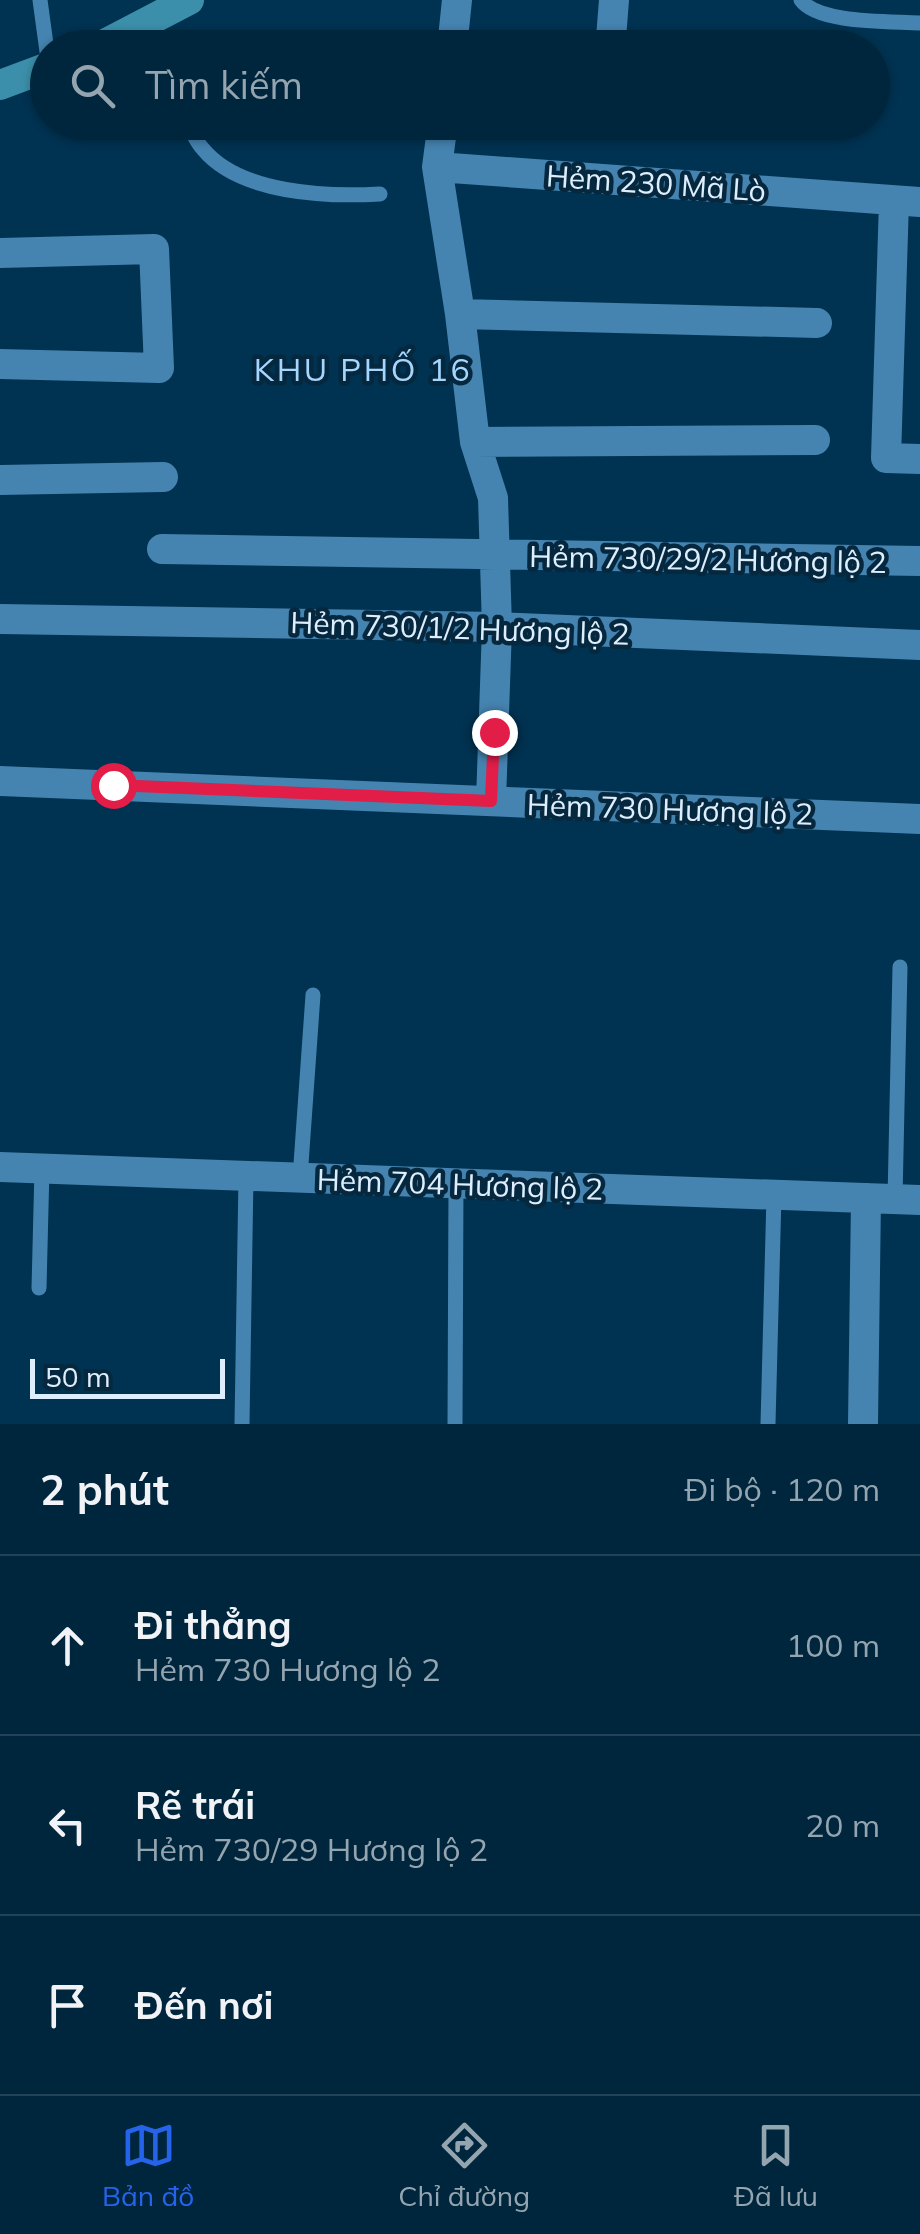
<!DOCTYPE html>
<html lang="vi">
<head>
<meta charset="utf-8">
<style>
	:root { --surface:#00263d; --page:#0a2e44; --text:#f1f3f6; --muted:#95a5b0; --line:#224357; --accent:#2563eb }
	body { margin:0; font-family:Mulish,sans-serif; background:var(--page); color:var(--text) }
	.scale { position:absolute; left:30px; bottom:25px; width:195px; box-sizing:border-box; padding-left:10px; border:5px solid #ddeffe; border-top:0; font-size:28px; line-height:35px; white-space:nowrap; color:#ddeffe; -webkit-text-stroke:8px #06283e; paint-order:stroke }
	.stop { position:absolute; width:30px; height:30px; margin:-22px; border:8px solid #e11d48; border-radius:50%; background:#fff }
	.stop.end { background:#e11d48; border-color:#fff; box-shadow:0 2px 10px #0008 }
	.list { margin:0; padding:0; list-style:none }
	h2 { display:flex; justify-content:space-between; align-items:center; height:130px; margin:0; padding:0 40px; font-size:42px }
	h2 small { font-size:32px; font-weight:400; color:var(--muted) }
	.list li { display:grid; grid-template-columns:65px 1fr auto; gap:30px; align-items:center; box-sizing:border-box; height:180px; padding:0 40px; border-top:2px solid var(--line) }
	.list b { display:block; font-size:38px; white-space:nowrap }
	.list p { margin:0; font-size:32px; white-space:nowrap; color:var(--muted) }
	.list em { font-size:32px; font-style:normal; color:var(--muted) }
	.icon { flex:none; width:55px; height:55px; fill:none; stroke:currentColor; stroke-width:2; stroke-linecap:round; stroke-linejoin:round }
	.map { position:relative; flex:none; width:920px; height:1424px; overflow:hidden }
	.search { position:absolute; background:var(--surface); box-shadow:0 2px 8px #0004; left:30px; right:30px; top:30px; height:110px; display:flex; align-items:center; gap:25px; box-sizing:border-box; padding:0 35px; border-radius:55px; color:var(--muted); font-size:38px }
	.sheet { height:670px; background:var(--surface) }
	nav { display:flex; justify-content:space-around; align-items:center; box-sizing:border-box; height:140px; border-top:2px solid var(--line); background:var(--surface); font-size:28px; color:var(--muted) }
	nav a { display:grid; justify-items:center; gap:5px }
	nav .on { color:var(--accent) }
	.map>svg:first-child { display:block }
</style>
</head>
<body>
<div class="map">
<svg width="920" height="1424" viewBox="0 0 920 1424">
	<rect width="100%" height="100%" fill="#003251"/>
	<g fill="none" stroke-linecap="round" stroke-linejoin="round">
		<!-- service -->
		<path stroke="#4583b0" stroke-width="15" d="M40,0L48,59
			M801,0C818,24 891,21 920,23
			M187,122C192,131 196,142 203,149C240,194 327,197 380,194
			M300,1178L313,995
			M895,1199L900,967
			M39,1288L42,1168
			M242,1424L246,1176
			M455,1424L456,1184
			M768,1424L774,1195"/>
		<!-- minor -->
		<path stroke="#4583b0" stroke-width="30" d="M611,38L614,0
			M452,48L457,0
			M443,122L437,167L920,202
			M437,167L460,314L475,442L493,498L497,627L491,801
			M894,201L886,458L920,459
			M0,253L154,249L159,368L0,364
			M460,314L817,323
			M475,442L815,440
			M0,480L163,477
			M162,549L920,561
			M0,619L497,627L920,645
			M0,781L920,819
			M0,1167L920,1200
			M863,1424L866,1198"/>
		<!-- secondary -->
		<path stroke="#3c8faa" stroke-width="30" d="M97,48L189,0
			M0,85L48,67"/>
	</g>
	<g fill="none" stroke-linecap="round" stroke-linejoin="round">
		<!-- route -->
		<path stroke="#e11d48" stroke-width="12" d="M113,785L491,801L494,732"/>
	</g>
	<g text-anchor="middle" dominant-baseline="central" stroke-width="9" stroke-linejoin="round" paint-order="stroke">
		<!-- street labels -->
		<g font-size="30" fill="#ddeffe" stroke="#06283e">
			<text transform="translate(656 183) rotate(4)">Hẻm 230 Mã Lò</text>
			<text transform="translate(708 559) rotate(1)">Hẻm 730/29/2 Hương lộ 2</text>
			<text transform="translate(460 628) rotate(2)">Hẻm 730/1/2 Hương lộ 2</text>
			<text transform="translate(670 809) rotate(2)">Hẻm 730 Hương lộ 2</text>
			<text transform="translate(460 1184) rotate(2)">Hẻm 704 Hương lộ 2</text>
		</g>
		<!-- neighbourhood labels -->
		<g font-size="32" letter-spacing="2.5" fill="#a5d6fe" stroke="#06283e">
			<text x="363" y="369">KHU PHỐ 16</text>
		</g>
	</g>
</svg>
<div class="scale">50 m</div>
<div class="stop" style="left:113px;top:785px"></div>
<div class="stop end" style="left:494px;top:732px"></div>
<div class="search"><svg class="icon" aria-label="search" viewBox="0 0 24 24"><circle cx="10" cy="10" r="6"/><path d="M15 15l6 6"/></svg>Tìm kiếm</div>
</div>
<section class="sheet">
<h2>2 phút<small>Đi bộ · 120 m</small></h2>
<ul class="list">
<li><svg class="icon" aria-label="ahead" viewBox="0 0 24 24"><path d="M12 20V5M6 11l6-6 6 6"/></svg><div><b>Đi thẳng</b><p>Hẻm 730 Hương lộ 2</p></div><em>100 m</em></li>
<li><svg class="icon" aria-label="left" viewBox="0 0 24 24"><path d="M17 20v-9H6M10 6l-5 5 5 5"/></svg><div><b>Rẽ trái</b><p>Hẻm 730/29 Hương lộ 2</p></div><em>20 m</em></li>
<li><svg class="icon" aria-label="arrive" viewBox="0 0 24 24"><path d="M6 21V4h12l-3 4 3 4H6"/></svg><div><b>Đến nơi</b></div></li>
</ul>
</section>
<nav>
<a class="on"><svg class="icon" aria-label="map" viewBox="0 0 24 24"><path d="M3 6l6-2 6 2 6-2v14l-6 2-6-2-6 2zM9 4v14M15 6v14"/></svg>Bản đồ</a>
<a><svg class="icon" aria-label="directions" viewBox="0 0 24 24"><path d="M12 3l9 9-9 9-9-9zM9 14v-3h6M13 9l2 2-2 2"/></svg>Chỉ đường</a>
<a><svg class="icon" aria-label="saved" viewBox="0 0 24 24"><path d="M7 4h10v16l-5-4-5 4z"/></svg>Đã lưu</a>
</nav>
</body>
</html>
